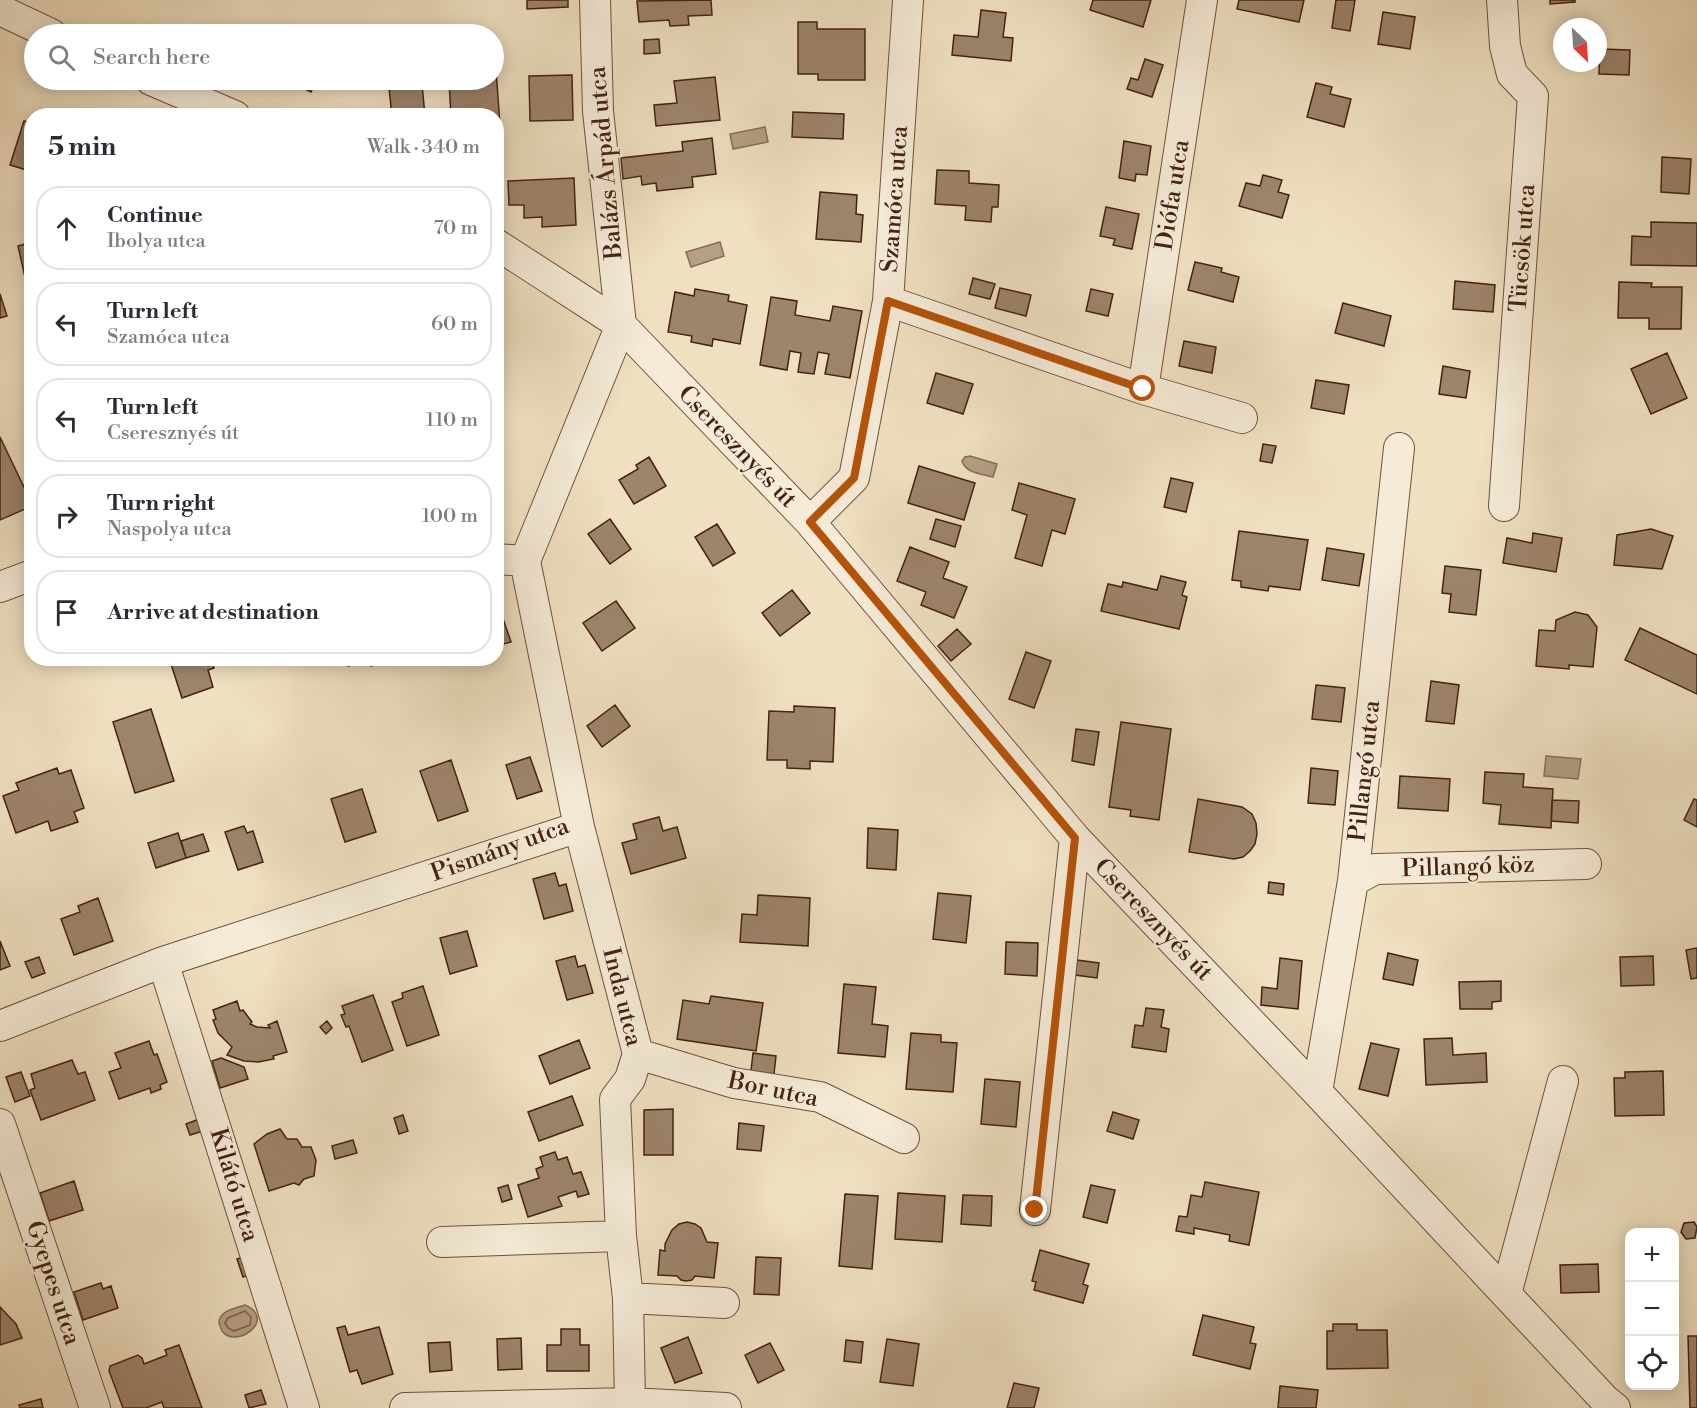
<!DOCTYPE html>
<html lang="en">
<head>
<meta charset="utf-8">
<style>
	:root { --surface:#fff; --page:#f7f7f7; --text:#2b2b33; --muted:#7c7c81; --line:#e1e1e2 }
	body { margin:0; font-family:"Libre Bodoni",serif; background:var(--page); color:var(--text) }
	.controls { position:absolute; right:18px; bottom:18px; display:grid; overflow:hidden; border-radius:12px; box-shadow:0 3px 15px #0003 }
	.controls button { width:54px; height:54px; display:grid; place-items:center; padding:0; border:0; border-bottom:2px solid var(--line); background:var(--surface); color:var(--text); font:30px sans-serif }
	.compass { position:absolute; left:1553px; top:18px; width:54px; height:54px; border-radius:50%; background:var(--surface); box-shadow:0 3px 15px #0003; rotate:155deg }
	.stop { position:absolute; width:18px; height:18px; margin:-14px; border:4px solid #b45309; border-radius:50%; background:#fff }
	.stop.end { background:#b45309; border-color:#fff; box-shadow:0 2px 6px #0008 }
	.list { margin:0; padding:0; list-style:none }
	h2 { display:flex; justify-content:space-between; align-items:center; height:78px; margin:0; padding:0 24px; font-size:26px }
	h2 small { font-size:20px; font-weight:400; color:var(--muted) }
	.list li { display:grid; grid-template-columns:39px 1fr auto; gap:18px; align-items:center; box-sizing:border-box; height:84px; margin:0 12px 12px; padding:0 12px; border:2px solid var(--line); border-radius:24px }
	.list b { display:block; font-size:22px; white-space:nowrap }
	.list p { margin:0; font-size:20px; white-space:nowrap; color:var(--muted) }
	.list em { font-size:20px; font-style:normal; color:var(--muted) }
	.icon { flex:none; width:33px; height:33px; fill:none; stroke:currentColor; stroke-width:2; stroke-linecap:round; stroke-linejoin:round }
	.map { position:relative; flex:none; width:1697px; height:1408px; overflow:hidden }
	.search { position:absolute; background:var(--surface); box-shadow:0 3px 15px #0003; left:24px; top:24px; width:480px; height:66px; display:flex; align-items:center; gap:15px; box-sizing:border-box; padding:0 21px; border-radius:33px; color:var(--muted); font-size:22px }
	.panel { position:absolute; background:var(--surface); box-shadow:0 3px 15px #0003; left:24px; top:108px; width:480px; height:558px; border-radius:24px }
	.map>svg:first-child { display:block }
</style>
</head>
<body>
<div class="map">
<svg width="1697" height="1408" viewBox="0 0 1697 1408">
	<rect width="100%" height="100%" fill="#efe0c1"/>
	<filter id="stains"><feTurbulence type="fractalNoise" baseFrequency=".00333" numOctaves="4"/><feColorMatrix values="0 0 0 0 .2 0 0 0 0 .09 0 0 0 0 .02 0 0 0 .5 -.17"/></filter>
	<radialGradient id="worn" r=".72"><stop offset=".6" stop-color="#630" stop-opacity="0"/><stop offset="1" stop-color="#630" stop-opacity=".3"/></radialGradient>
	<!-- water -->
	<path fill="#b59f86" stroke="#886d58" stroke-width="1.5" d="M765,127L768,142L733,149L730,134Z
		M720,242L724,256L691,267L686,252Z
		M970,456L997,464L993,477C982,474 965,473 962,461L965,457Z
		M1546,756L1581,759L1578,779L1544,776Z
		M245,1305C278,1319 236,1350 222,1331C221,1328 219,1325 219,1322C220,1310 237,1308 245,1305Z"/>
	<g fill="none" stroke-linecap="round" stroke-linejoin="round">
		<!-- shore -->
		<path stroke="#7d604c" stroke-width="1.5" d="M245,1311L251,1317L250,1325L234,1331L228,1328L225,1323L228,1318Z"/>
	</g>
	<!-- building -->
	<path fill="#9d846d" stroke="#452113" stroke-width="1.5" d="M527,0H568V7L527,9Z
		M711,0L712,15L688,16L689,25L670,26L669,20L639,22L637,1Z
		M1093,0H1151L1143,27L1090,10Z
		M1239,0H1304L1299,22L1237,9Z
		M1336,0H1355L1350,31L1332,28Z
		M1550,0H1575V2L1550,4Z
		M981,10L1006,13L1003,37L1013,38L1011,61L952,55L954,35L978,37Z
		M1383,12L1415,17L1410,49L1378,44Z
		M798,22H817V29H865V80H818V74H798Z
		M326,25L347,34H322Z
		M213,28L243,31L242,34H212Z
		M659,39L660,53L644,54V40Z
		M494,42L500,125H496V116H451L449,81L494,80Z
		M1600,49L1630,50L1629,75L1599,74Z
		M1145,59L1163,65L1152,97L1127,89L1131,78L1138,80Z
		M572,75L573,120L530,121L529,76Z
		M715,77L720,120L656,126L654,105L677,103L674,81Z
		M296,80H339L335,88L316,80L311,92L294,84Z
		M1316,83L1332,87L1330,94L1351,99L1344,127L1307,117Z
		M422,84L425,116H392L389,88Z
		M793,112L844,114L843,139L792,137Z
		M24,121L32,123V167L30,171L10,165Z
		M712,138L716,174L692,177L693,187L657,191L656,183L642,185L641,176L623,179L621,158L683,151L682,142Z
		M1124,141L1151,146L1147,175L1136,174L1135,181L1119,178Z
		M1662,157L1691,159L1689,194L1661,192Z
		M937,170L969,171V183L999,185L998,207H992L991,222L965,220L966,206L935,204Z
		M1263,175L1282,180L1278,192L1289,195L1282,218L1239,206L1246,183L1260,186Z
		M574,178L576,225L542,227V217L524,218V205H509L508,181Z
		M820,192L857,195L856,214L863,215L861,242L816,239Z
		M1106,207L1139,214L1132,249L1113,245L1115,239L1100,236Z
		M1651,222L1697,223V266L1631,265L1632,236L1651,237Z
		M32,242V295H29L18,246Z
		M1195,262L1222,268L1221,272L1239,277L1233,302L1188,290Z
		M973,278L995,284L990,299L969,294Z
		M1455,281L1495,285L1493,312L1453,309Z
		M1619,282L1652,283L1651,287H1682L1681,329H1649V318H1618Z
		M1000,288L1031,295L1026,316L995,308Z
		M695,289L729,295L728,301L747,305L740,344L713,339L712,346L691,342L692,336L668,332L675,292L694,296Z
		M1091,289L1113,294L1108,316L1086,311Z
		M0,294L7,316L0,318Z
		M771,297L797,301L795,315L830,321L833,306L862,311L850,378L825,374L829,354L818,352L814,374L798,372L801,353L790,351L787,370L760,365Z
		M1343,303L1391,316L1384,346L1335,333Z
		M1184,341L1216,347L1212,373L1179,366Z
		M1667,353L1687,398L1651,414L1631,369Z
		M1443,366L1470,371L1466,398L1439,394Z
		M936,373L973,384L963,414L927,403Z
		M1316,380L1349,385L1344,414L1311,408Z
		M0,437L32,504V506L0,520Z
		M1263,444L1276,446L1272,463L1260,461Z
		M649,457L666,486L634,504L619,480L638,469L636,465Z
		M919,466L975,483L964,520L908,503Z
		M1171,478L1193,483L1186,512L1164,507Z
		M1019,483L1075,499L1065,534L1052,530L1042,566L1015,558L1027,515L1012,510Z
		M610,519L631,549L610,564L588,534Z
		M936,519L961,526L955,547L930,539Z
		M717,524L735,553L713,566L695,537Z
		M1651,529L1673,536L1662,569L1614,565L1617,535Z
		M1239,531L1308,540L1300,590L1269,586L1268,591L1241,587V581L1232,580Z
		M1533,533L1562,538L1556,572L1503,563L1507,538L1532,543Z
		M910,547L949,562L943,578L967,587L954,618L921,605L926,592L897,581Z
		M1327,548L1364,554L1359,586L1322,580Z
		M1445,566L1481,570L1476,615L1449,612L1451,594L1442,593Z
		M1161,576L1186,582L1182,595L1187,597L1179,629L1101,611L1108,584L1122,587L1123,582L1157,590Z
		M792,590L810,613L780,636L762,613Z
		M616,601L635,628L602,651L583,623Z
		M500,610L511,642L496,646V611Z
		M1575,612L1588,615L1597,627L1593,667L1569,665V669L1536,666L1539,630L1555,631L1556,620Z
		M1640,628L1697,655V694L1625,660Z
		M957,629L971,644L951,661L938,646Z
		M1026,652L1051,661L1034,708L1009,699Z
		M169,658H211L214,668L208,670L213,687L182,698Z
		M346,658H398V659L371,666L370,660L348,666Z
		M1431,681L1459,685L1454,724L1426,721Z
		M1316,685L1345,688L1341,722L1312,719Z
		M615,705L630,726L602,747L587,726Z
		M794,706L835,708L833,762L810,761V769L787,768V760H767L769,711L794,712Z
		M151,709L174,781L135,793L113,722Z
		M1121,722L1171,729L1159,820L1130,816L1131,810L1109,807Z
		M1076,729L1099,732L1094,765L1072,761Z
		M530,757L542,791L517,799L506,765Z
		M451,760L468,811L438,821L420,771Z
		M57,768L59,774L71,770L84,808L74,812L78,822L51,831L48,821L16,833L3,796L19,790L16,783Z
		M1311,768L1338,771L1335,805L1308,803Z
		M1485,772L1524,774L1523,787L1553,789L1551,828L1499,824L1501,805L1483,803Z
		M1400,776L1450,779L1448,811L1398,808Z
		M362,789L376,832L345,842L331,799Z
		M1198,799L1242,807L1252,814L1256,823L1257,834L1255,844L1250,851L1243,857L1234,859L1189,852Z
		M1694,799L1697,800V827L1684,820Z
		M1552,800L1579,801L1578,823L1551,821Z
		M659,817L663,831L677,827L686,858L631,874L622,843L637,839L633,824Z
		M244,826L247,833L253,831L263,862L238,870L225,832Z
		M868,828L898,830L896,870L867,868Z
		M178,833L186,858L156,868L148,843Z
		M203,834L209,851L186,858L181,841Z
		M555,873L559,886L566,884L573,911L544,919L533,879Z
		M1269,882L1284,884L1283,895L1268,893Z
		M938,893L971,896L966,943L933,939Z
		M758,895L810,898L808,946L740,942L742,914L757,915Z
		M98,898L113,941L74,955L61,919L80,912L78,906Z
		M467,931L477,966L450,974L440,938Z
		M0,941L10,966L0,970Z
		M1006,942L1038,943L1037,976L1005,974Z
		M1697,948V978L1691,979L1686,950Z
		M1388,953L1418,960L1413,985L1383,979Z
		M575,956L578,967L585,965L593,993L567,1000L556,961Z
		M1653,956L1654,985L1621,986L1620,957Z
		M39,957L45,973L32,978L25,962Z
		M1280,958L1302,961L1298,1009L1261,1005L1262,987L1277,989Z
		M1077,960L1099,963L1097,978L1075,975Z
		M1501,981V1001L1492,1002V1009H1460L1459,982Z
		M844,984L876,987L872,1024L888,1026L885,1057L838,1053Z
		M423,986L439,1035L407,1046L392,1002L403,998L402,993Z
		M373,995L393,1050L362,1062L349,1026L346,1027L341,1015L345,1014L342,1006Z
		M711,996L763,1003L756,1051L677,1039L683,1000L709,1004Z
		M237,1001L240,1011L243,1010L252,1022L250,1024L257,1027L270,1028L268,1025L277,1021L287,1052L273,1056L274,1059L258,1062L244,1061L227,1055L232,1047L218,1033L213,1020L216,1019L213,1010Z
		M1146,1008L1164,1010L1161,1027L1169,1029L1166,1052L1132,1047L1135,1025L1143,1026Z
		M327,1021L332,1028L326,1034L320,1027Z
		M911,1033L941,1035V1042L957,1043L953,1092L906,1089Z
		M1452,1038L1453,1055L1486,1053L1487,1082L1426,1085L1424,1039Z
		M579,1040L590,1068L550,1084L539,1056Z
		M149,1041L154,1055L157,1054L167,1082L160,1085L161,1089L151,1093L150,1088L119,1099L109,1072L121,1068L115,1053Z
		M1371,1043L1399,1049L1388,1096L1359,1089Z
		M753,1053L776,1056L774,1074L751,1071Z
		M221,1058L244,1067L248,1079L220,1088L212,1061Z
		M72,1060L78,1074L85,1072L95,1100L41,1120L30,1090L35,1088L31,1074Z
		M1663,1071L1664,1115L1615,1116L1614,1078H1625V1072Z
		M21,1072L30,1096L15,1102L6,1077Z
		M985,1079L1020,1082L1016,1127L981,1124Z
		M572,1096L583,1125L539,1141L528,1112Z
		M673,1109V1155H644V1110Z
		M1113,1112L1139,1120L1133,1139L1107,1131Z
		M403,1115L408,1131L399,1134L394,1118Z
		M202,1118L206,1130L190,1135L186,1124Z
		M739,1123L764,1126L761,1151L737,1149Z
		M280,1129L287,1139H297L302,1147H311L316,1160L314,1176L304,1179L299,1185L294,1183L269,1191L254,1144L267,1134Z
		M353,1140L357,1153L335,1159L332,1146Z
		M555,1152L558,1160L567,1157L573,1174L581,1172L589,1194L578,1197L576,1191L558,1197L562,1206L528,1217L518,1185L539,1178L536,1169L543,1166L540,1157Z
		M74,1181L83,1210L49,1221L40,1193Z
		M1205,1182L1259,1192L1249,1245L1229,1241L1230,1235L1194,1228V1234L1176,1231L1179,1216L1187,1217L1191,1195L1202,1197Z
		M508,1185L512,1199L502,1202L498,1188Z
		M1091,1185L1115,1190L1107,1223L1083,1217Z
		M898,1193L945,1196L942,1242L895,1239Z
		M845,1194L878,1196L872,1269L839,1266Z
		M963,1195L992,1196L991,1226L961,1224Z
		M687,1222L695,1224L701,1228L707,1242L718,1243L714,1278L695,1276L692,1280L686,1281L681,1280L677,1276L658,1275L660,1250L665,1251V1244L672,1230L679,1224Z
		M1694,1222L1697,1227L1695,1238L1686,1239L1681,1232L1684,1223Z
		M1040,1250L1089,1264L1083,1284L1088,1286L1083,1303L1034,1290L1036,1282L1032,1281Z
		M249,1255L255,1273L243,1277L237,1259Z
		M756,1257L781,1258L779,1295L754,1294Z
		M1598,1264L1599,1292L1561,1293L1560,1265Z
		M101,1283L103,1289L111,1286L118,1308L83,1320L74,1292Z
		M0,1307L16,1324L22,1338L0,1345Z
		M1203,1315L1254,1327L1250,1343L1256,1344L1250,1369L1193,1355Z
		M1333,1324H1357V1330H1387L1388,1368L1327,1369V1331H1333Z
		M345,1326L348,1335L379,1327L393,1374L362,1384L357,1370L350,1372L337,1328Z
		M561,1329H580V1345H589V1371H547V1345H561Z
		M1688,1336H1697V1408H1690Z
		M688,1337L702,1373L675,1383L661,1348Z
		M521,1338L522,1369L498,1370L497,1339Z
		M887,1339L919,1344L913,1386L880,1382Z
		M846,1340L863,1342L861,1363L844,1361Z
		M450,1342L452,1370L430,1372L428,1343Z
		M770,1343L784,1370L758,1383L745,1355Z
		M179,1345L202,1408H164L162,1402L146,1408H123L109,1371L110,1366L138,1355L142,1358L144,1364L167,1355L165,1350Z
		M1014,1383L1039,1388L1034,1408H1007Z
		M1280,1386L1318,1390L1316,1408H1278Z
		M261,1390L266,1404L249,1408L245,1395Z
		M41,1399L43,1408H20L19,1405Z"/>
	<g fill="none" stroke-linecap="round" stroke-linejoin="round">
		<!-- street casing -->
		<g stroke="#70513e" stroke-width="32">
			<path id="street" d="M1502,0L1505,46L1512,74L1533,96L1504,506
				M0,10L51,34
				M151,80L235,116
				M496,244L621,325L810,522L1075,838L1317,1092L1605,1400L1615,1408
				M888,301L1143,389L1242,418
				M1143,389L1202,0
				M810,522L854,478L888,301L908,0
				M496,559L525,561
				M0,587L32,575
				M579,827L638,1054L630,1079L615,1099L621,1236L628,1298L630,1403
				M1353,881L1375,869L1586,864
				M163,962L304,1408
				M0,1026L163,962L579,827L525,561L621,325L598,111L595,0
				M638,1054L734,1083L820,1097L904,1138
				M1317,1092L1353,881L1399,448
				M0,1124L95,1408
				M1035,1210L1075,838
				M442,1242L621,1236
				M1506,1294L1563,1081
				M628,1298L724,1303
				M405,1408L630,1403L726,1408"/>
		</g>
		<!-- street -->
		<use href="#street" stroke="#f5ebd7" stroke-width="30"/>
	</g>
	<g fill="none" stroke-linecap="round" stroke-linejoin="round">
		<!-- route -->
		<path stroke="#b45309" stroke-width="8" d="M1035,1210L1075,838L810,522L854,478L888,301L1143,389"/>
	</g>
	<g text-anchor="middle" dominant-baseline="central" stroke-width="4.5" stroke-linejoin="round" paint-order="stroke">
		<!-- street labels -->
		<g font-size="24" fill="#452113" stroke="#f5ebd7">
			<text transform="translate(606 163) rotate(-95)">Balázs Árpád utca</text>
			<text transform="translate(1173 195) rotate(-81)">Diófa utca</text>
			<text transform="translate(895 199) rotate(-86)">Szamóca utca</text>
			<text transform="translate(1523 248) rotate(-86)">Tücsök utca</text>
			<text transform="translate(737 447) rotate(46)">Cseresznyés út</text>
			<text transform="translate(1365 771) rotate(-84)">Pillangó utca</text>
			<text transform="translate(500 850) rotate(-20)">Pismány utca</text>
			<text transform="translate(1468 867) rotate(-2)">Pillangó köz</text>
			<text transform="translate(1153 920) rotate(46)">Cseresznyés út</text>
			<text transform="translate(622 997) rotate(76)">Inda utca</text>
			<text transform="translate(773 1090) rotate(12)">Bor utca</text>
			<text transform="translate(234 1185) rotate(73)">Kilátó utca</text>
			<text transform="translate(53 1283) rotate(72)">Gyepes utca</text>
		</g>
	</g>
	<rect width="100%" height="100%" filter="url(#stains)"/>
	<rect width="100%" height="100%" fill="url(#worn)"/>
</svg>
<div class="controls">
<button>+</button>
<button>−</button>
<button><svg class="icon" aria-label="locate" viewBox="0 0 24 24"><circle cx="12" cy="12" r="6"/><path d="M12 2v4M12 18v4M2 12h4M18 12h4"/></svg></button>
</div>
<svg class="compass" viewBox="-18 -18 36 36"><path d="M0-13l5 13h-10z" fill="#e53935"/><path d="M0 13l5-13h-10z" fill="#7c7c81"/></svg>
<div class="stop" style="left:1143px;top:389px"></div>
<div class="stop end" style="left:1035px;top:1210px"></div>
<div class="search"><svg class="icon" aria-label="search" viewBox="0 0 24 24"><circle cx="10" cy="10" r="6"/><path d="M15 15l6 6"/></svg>Search here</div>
<section class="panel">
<h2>5 min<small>Walk · 340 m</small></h2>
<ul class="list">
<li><svg class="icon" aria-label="ahead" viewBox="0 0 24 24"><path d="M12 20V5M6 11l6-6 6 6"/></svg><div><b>Continue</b><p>Ibolya utca</p></div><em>70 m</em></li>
<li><svg class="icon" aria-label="left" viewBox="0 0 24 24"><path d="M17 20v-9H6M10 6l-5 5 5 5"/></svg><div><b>Turn left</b><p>Szamóca utca</p></div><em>60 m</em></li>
<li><svg class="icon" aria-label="left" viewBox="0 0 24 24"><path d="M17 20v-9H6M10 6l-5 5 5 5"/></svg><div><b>Turn left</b><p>Cseresznyés út</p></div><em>110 m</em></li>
<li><svg class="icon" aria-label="right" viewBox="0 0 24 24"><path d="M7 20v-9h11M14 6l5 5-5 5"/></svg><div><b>Turn right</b><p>Naspolya utca</p></div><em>100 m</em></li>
<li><svg class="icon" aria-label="arrive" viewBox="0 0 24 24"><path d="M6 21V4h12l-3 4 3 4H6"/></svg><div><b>Arrive at destination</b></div></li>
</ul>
</section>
</div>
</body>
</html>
